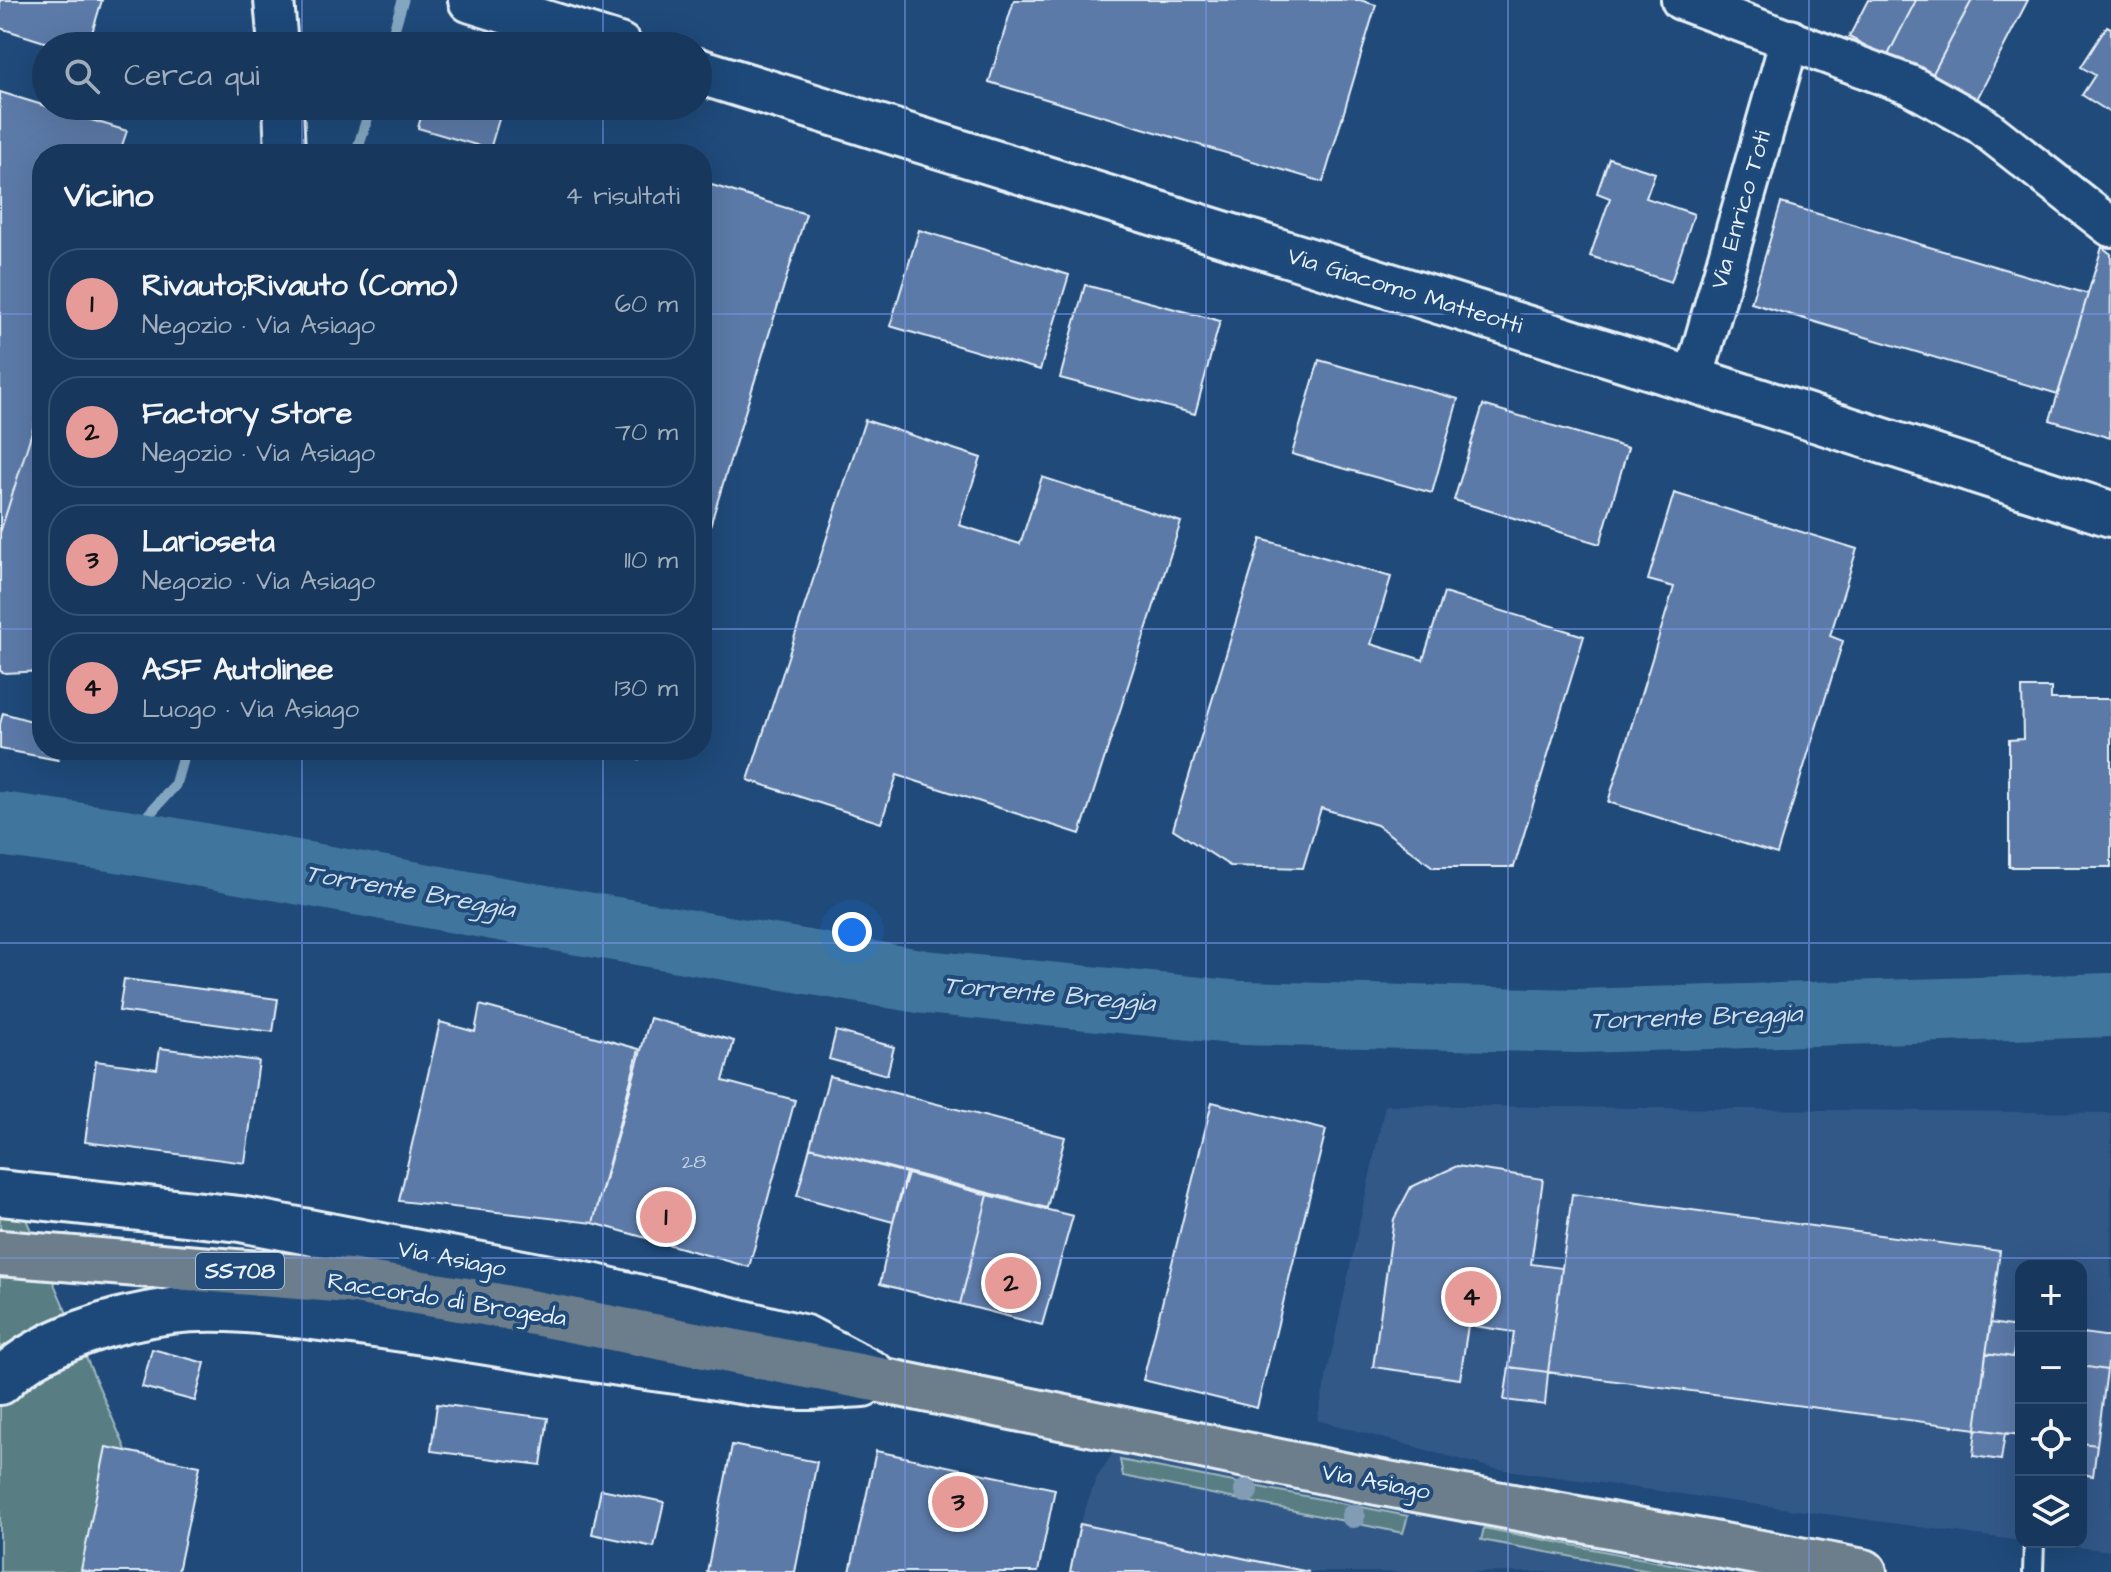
<!DOCTYPE html>
<html lang="it">
<head>
<meta charset="utf-8">
<style>
	:root { --surface:#17385c; --page:#203f62; --text:#f1f3f6; --muted:#9eacbb; --line:#365272; --accent:#e69b98 }
	body { margin:0; font-family:"Architects Daughter",sans-serif; background:var(--page); color:var(--text) }
	.controls { position:absolute; right:24px; bottom:24px; display:grid; overflow:hidden; border-radius:16px; box-shadow:0 8px 32px #0002 }
	.controls button { width:72px; height:72px; display:grid; place-items:center; padding:0; border:0; border-bottom:2px solid var(--line); background:var(--surface); color:var(--text); font:40px sans-serif }
	.you { position:absolute; left:852px; top:932px; width:28px; height:28px; margin:-20px; border:6px solid #fff; border-radius:50%; background:#1a73e8; box-shadow:0 0 0 12px #1a73e833 }
	.badge { display:grid; place-items:center; width:52px; height:52px; border-radius:50%; background:var(--accent); color:#111; font-size:26px; font-weight:700 }
	.pin { position:absolute; translate:-50% -50%; border:4px solid #fff; box-shadow:0 2px 8px #0006 }
	.list { margin:0; padding:0; list-style:none }
	h2 { display:flex; justify-content:space-between; align-items:center; height:104px; margin:0; padding:0 32px; font-size:34px }
	h2 small { font-size:26px; font-weight:400; color:var(--muted) }
	.list li { display:grid; grid-template-columns:52px 1fr auto; gap:24px; align-items:center; box-sizing:border-box; height:112px; margin:0 16px 16px; padding:0 16px; border:2px solid var(--line); border-radius:32px }
	.list b { display:block; font-size:30px; white-space:nowrap }
	.list p { margin:0; font-size:26px; white-space:nowrap; color:var(--muted) }
	.list em { font-size:26px; font-style:normal; color:var(--muted) }
	.icon { flex:none; width:44px; height:44px; fill:none; stroke:currentColor; stroke-width:2; stroke-linecap:round; stroke-linejoin:round }
	.map { position:relative; flex:none; width:2111px; height:1572px; overflow:hidden }
	.search { position:absolute; background:var(--surface); box-shadow:0 8px 32px #0002; left:32px; top:32px; width:680px; height:88px; display:flex; align-items:center; gap:20px; box-sizing:border-box; padding:0 28px; border-radius:44px; color:var(--muted); font-size:30px }
	.panel { position:absolute; background:var(--surface); box-shadow:0 8px 32px #0002; left:32px; top:144px; width:680px; height:616px; border-radius:32px }
	.map>svg:first-child { display:block }
</style>
</head>
<body>
<div class="map">
<svg width="2111" height="1572" viewBox="0 0 2111 1572">
	<rect width="100%" height="100%" fill="#1f4a7a"/>
	<filter id="ink" filterUnits="userSpaceOnUse"><feTurbulence type="fractalNoise" baseFrequency=".0125" numOctaves="2"/><feDisplacementMap in="SourceGraphic" scale="16" xChannelSelector="R" yChannelSelector="G"/><feConvolveMatrix kernelMatrix="1 2 1 2 8 2 1 2 1" color-interpolation-filters="sRGB"/></filter>
	<g filter="url(#ink)">
		<!-- built -->
		<path fill="#315888" d="M1385,1105L2111,1113V1551L2033,1542H2081V1266H2021V1541L1492,1468L1317,1420Z
			M1127,1431L1864,1572H1070L1080,1524L1096,1479Z"/>
		<!-- green -->
		<path fill="#597e84" stroke="#a0b8be" stroke-width="2" d="M0,1188L13,1189L179,1572H0Z
			M1120,1460L1408,1516L1403,1533L1123,1476Z
			M1484,1528L1711,1572H1655L1481,1540Z"/>
		<g fill="none" stroke-linecap="round" stroke-linejoin="round">
			<!-- stream -->
			<path stroke="#84a7c1" stroke-width="11" d="M389,46L403,0
				M356,154L371,106
				M125,841L175,785L185,750"/>
			<!-- river -->
			<path stroke="#41769d" stroke-width="64" d="M0,824L125,841L533,915L925,982L1242,1013L1579,1021L2111,1005"/>
		</g>
		<!-- building -->
		<path fill="#5c7aa8" stroke="#e8f1f8" stroke-width="2" d="M0,0H102L88,46H57L0,28Z
			M1014,0H1360L1376,5L1323,182L989,82Z
			M1868,0H1916L1887,57L1849,37Z
			M1916,0H1972L1930,79L1887,57Z
			M1972,0H2028L1975,103L1930,79Z
			M2107,26L2111,28V113L2082,95L2095,75L2081,67Z
			M0,92L127,131L119,154H42V400L0,533Z
			M424,106H503L490,149L418,128Z
			M1609,158L1655,173L1646,198L1694,214L1671,282L1590,256L1610,198L1597,193Z
			M702,182L806,214L702,552Z
			M1781,203L2088,294L2058,394L1751,303Z
			M919,230L1069,275L1040,370L890,326Z
			M2102,247L2111,254L2110,438L2050,420Z
			M1085,285L1220,321L1195,414L1060,378Z
			M1319,360L1458,399L1432,493L1292,454Z
			M42,400V671L5,673L0,671V533Z
			M1483,405L1628,448L1600,544L1454,500Z
			M865,420L981,458L959,525L1020,544L1042,477L1181,522L1080,834L897,775L881,823L748,780Z
			M1674,493L1857,549L1830,636L1843,641L1777,854L1608,802L1674,587L1648,580Z
			M1261,539L1391,577L1371,644L1423,660L1444,593L1584,636L1514,867H1433L1377,825L1321,808L1303,868L1230,866L1173,829Z
			M2022,688H2051V699H2111V867H2009V740L2023,739Z
			M41,702L42,750H61L58,760L0,749V724L3,713L35,722Z
			M610,750H641L639,759Z
			M124,979L278,999L273,1032L119,1011Z
			M480,1005L639,1049L593,1223L399,1201L440,1022L475,1032Z
			M650,1018L734,1041L723,1081L795,1100L749,1267L593,1223Z
			M836,1031L894,1047L887,1075L829,1059Z
			M160,1048L259,1061L245,1163L85,1142L96,1061L157,1069Z
			M829,1076L1065,1137L1047,1208L810,1147Z
			M1212,1102L1326,1130L1257,1408L1143,1380Z
			M810,1147L906,1173L893,1222L797,1196Z
			M1457,1166L1543,1179L1531,1264L1562,1268L1548,1372L1509,1367L1514,1332L1468,1325L1460,1379L1373,1367L1394,1219L1411,1187Z
			M908,1174L988,1195L960,1304L880,1284L893,1222Z
			M1572,1194L2000,1251L1976,1429L1548,1372Z
			M988,1195L1073,1216L1042,1325L960,1304Z
			M1991,1323L2017,1327L2013,1357L1986,1353Z
			M2083,1333L2111,1337L2107,1370L2081,1366Z
			M152,1349L205,1363L195,1401L142,1387Z
			M1986,1353L2021,1358V1435L1976,1429Z
			M2081,1366L2107,1370L2097,1445L2081,1443Z
			M1509,1367L1548,1372L1545,1405L1504,1400Z
			M437,1404L548,1418L541,1465L431,1451Z
			M1976,1429L2005,1433L2001,1460L1973,1456Z
			M2081,1443L2097,1445L2093,1476L2081,1474Z
			M732,1445L817,1462L795,1572H707Z
			M106,1447L200,1466L178,1572H92L81,1570Z
			M876,1451L1055,1489L1038,1572H850Z
			M601,1489L664,1502L654,1547L592,1534Z
			M1080,1524L1309,1572H1070Z"/>
		<g fill="none" stroke-linecap="round" stroke-linejoin="round">
			<!-- lane casing -->
			<g stroke="#e8f1f8" stroke-width="24">
				<path id="lane" d="M2033,1572L2034,1542"/>
			</g>
			<!-- street casing -->
			<g stroke="#e8f1f8" stroke-width="44">
				<path id="street" d="M274,0L278,46
					M1681,0L1910,85L1980,124L2111,227
					M283,106L285,154
					M1693,380L1790,39"/>
			</g>
			<!-- secondary casing -->
			<g stroke="#e8f1f8" stroke-width="50">
				<path id="secondary" d="M471,0L619,46
					M698,71L1693,380L2111,514
					M0,1193L240,1219L591,1286L805,1338L873,1374
					M0,1382C38,1341 116,1318 171,1311C230,1304 293,1315 352,1322C461,1336 568,1357 676,1371C716,1376 764,1387 803,1387C823,1387 843,1385 863,1384"/>
			</g>
			<!-- primary casing -->
			<g stroke="#e8f1f8" stroke-width="50">
				<path id="primary" d="M0,1253L349,1281L478,1302L890,1382L1377,1482L1864,1572"/>
			</g>
			<!-- lane -->
			<use href="#lane" stroke="#1f4a7a" stroke-width="18"/>
			<!-- street -->
			<use href="#street" stroke="#1f4a7a" stroke-width="38"/>
			<!-- secondary -->
			<use href="#secondary" stroke="#1f4a7a" stroke-width="44"/>
			<!-- primary -->
			<use href="#primary" stroke="#6c7d8b" stroke-width="44"/>
		</g>
		<!-- trees -->
		<g fill="#829cb6">
			<circle cx="1246" cy="1491" r="12"/>
			<circle cx="1353" cy="1516" r="12"/>
		</g>
	</g>
	<!-- grid -->
	<path fill="none" stroke="#7897e6" stroke-width="2" stroke-opacity="0.55" d="M302,0V46M603,0V46M905,0V1572M1206,0V1572M1508,0V1572M1809,0V1572M302,106V154M603,106V154M0,314H42M702,314H2111M0,629H42M702,629H2111M302,750V1572M603,750V1572M0,943H2111M0,1258H2111"/>
	<g text-anchor="middle" dominant-baseline="central" stroke-width="8" stroke-linejoin="round" paint-order="stroke">
		<!-- number labels -->
		<g font-size="20" fill="#c5d3e4">
			<text x="694" y="1162">28</text>
		</g>
		<!-- shield labels -->
		<rect fill="#1f4a7a" stroke="#acbfd2" stroke-width="2" x="196" y="1253" width="88" height="36" rx="6"/>
		<g font-size="22" font-weight="bold" fill="#e8f1f8">
			<text x="240" y="1271">SS708</text>
		</g>
		<!-- street labels -->
		<g font-size="24" fill="#e8f1f8" stroke="#1f4a7a">
			<text transform="translate(1741 210) rotate(-74)">Via Enrico Toti</text>
			<text transform="translate(1405 291) rotate(17)">Via Giacomo Matteotti</text>
			<text transform="translate(452 1259) rotate(11)">Via Asiago</text>
			<text transform="translate(447 1300) rotate(9)">Raccordo di Brogeda</text>
			<text transform="translate(1376 1482) rotate(11)">Via Asiago</text>
		</g>
		<!-- water labels -->
		<g font-size="26" font-style="italic" fill="#cfdfea" stroke="#1f4a7a">
			<text transform="translate(410 891) rotate(10)">Torrente Breggia</text>
			<text transform="translate(1049 994) rotate(5)">Torrente Breggia</text>
			<text transform="translate(1696 1017) rotate(-2)">Torrente Breggia</text>
		</g>
	</g>
</svg>
<div class="controls">
<button>+</button>
<button>−</button>
<button><svg class="icon" aria-label="locate" viewBox="0 0 24 24"><circle cx="12" cy="12" r="6"/><path d="M12 2v4M12 18v4M2 12h4M18 12h4"/></svg></button>
<button><svg class="icon" aria-label="layers" viewBox="0 0 24 24"><path d="M12 4l9 5-9 5-9-5zM3 14l9 5 9-5"/></svg></button>
</div>
<div class="you"></div>
<div class="pin badge" style="left:666px;top:1217px">1</div>
<div class="pin badge" style="left:1011px;top:1283px">2</div>
<div class="pin badge" style="left:958px;top:1502px">3</div>
<div class="pin badge" style="left:1471px;top:1297px">4</div>
<div class="search"><svg class="icon" aria-label="search" viewBox="0 0 24 24"><circle cx="10" cy="10" r="6"/><path d="M15 15l6 6"/></svg>Cerca qui</div>
<section class="panel">
<h2>Vicino<small>4 risultati</small></h2>
<ul class="list">
<li><span class="badge">1</span><div><b>Rivauto;Rivauto (Como)</b><p>Negozio · Via Asiago</p></div><em>60 m</em></li>
<li><span class="badge">2</span><div><b>Factory Store</b><p>Negozio · Via Asiago</p></div><em>70 m</em></li>
<li><span class="badge">3</span><div><b>Larioseta</b><p>Negozio · Via Asiago</p></div><em>110 m</em></li>
<li><span class="badge">4</span><div><b>ASF Autolinee</b><p>Luogo · Via Asiago</p></div><em>130 m</em></li>
</ul>
</section>
</div>
</body>
</html>
